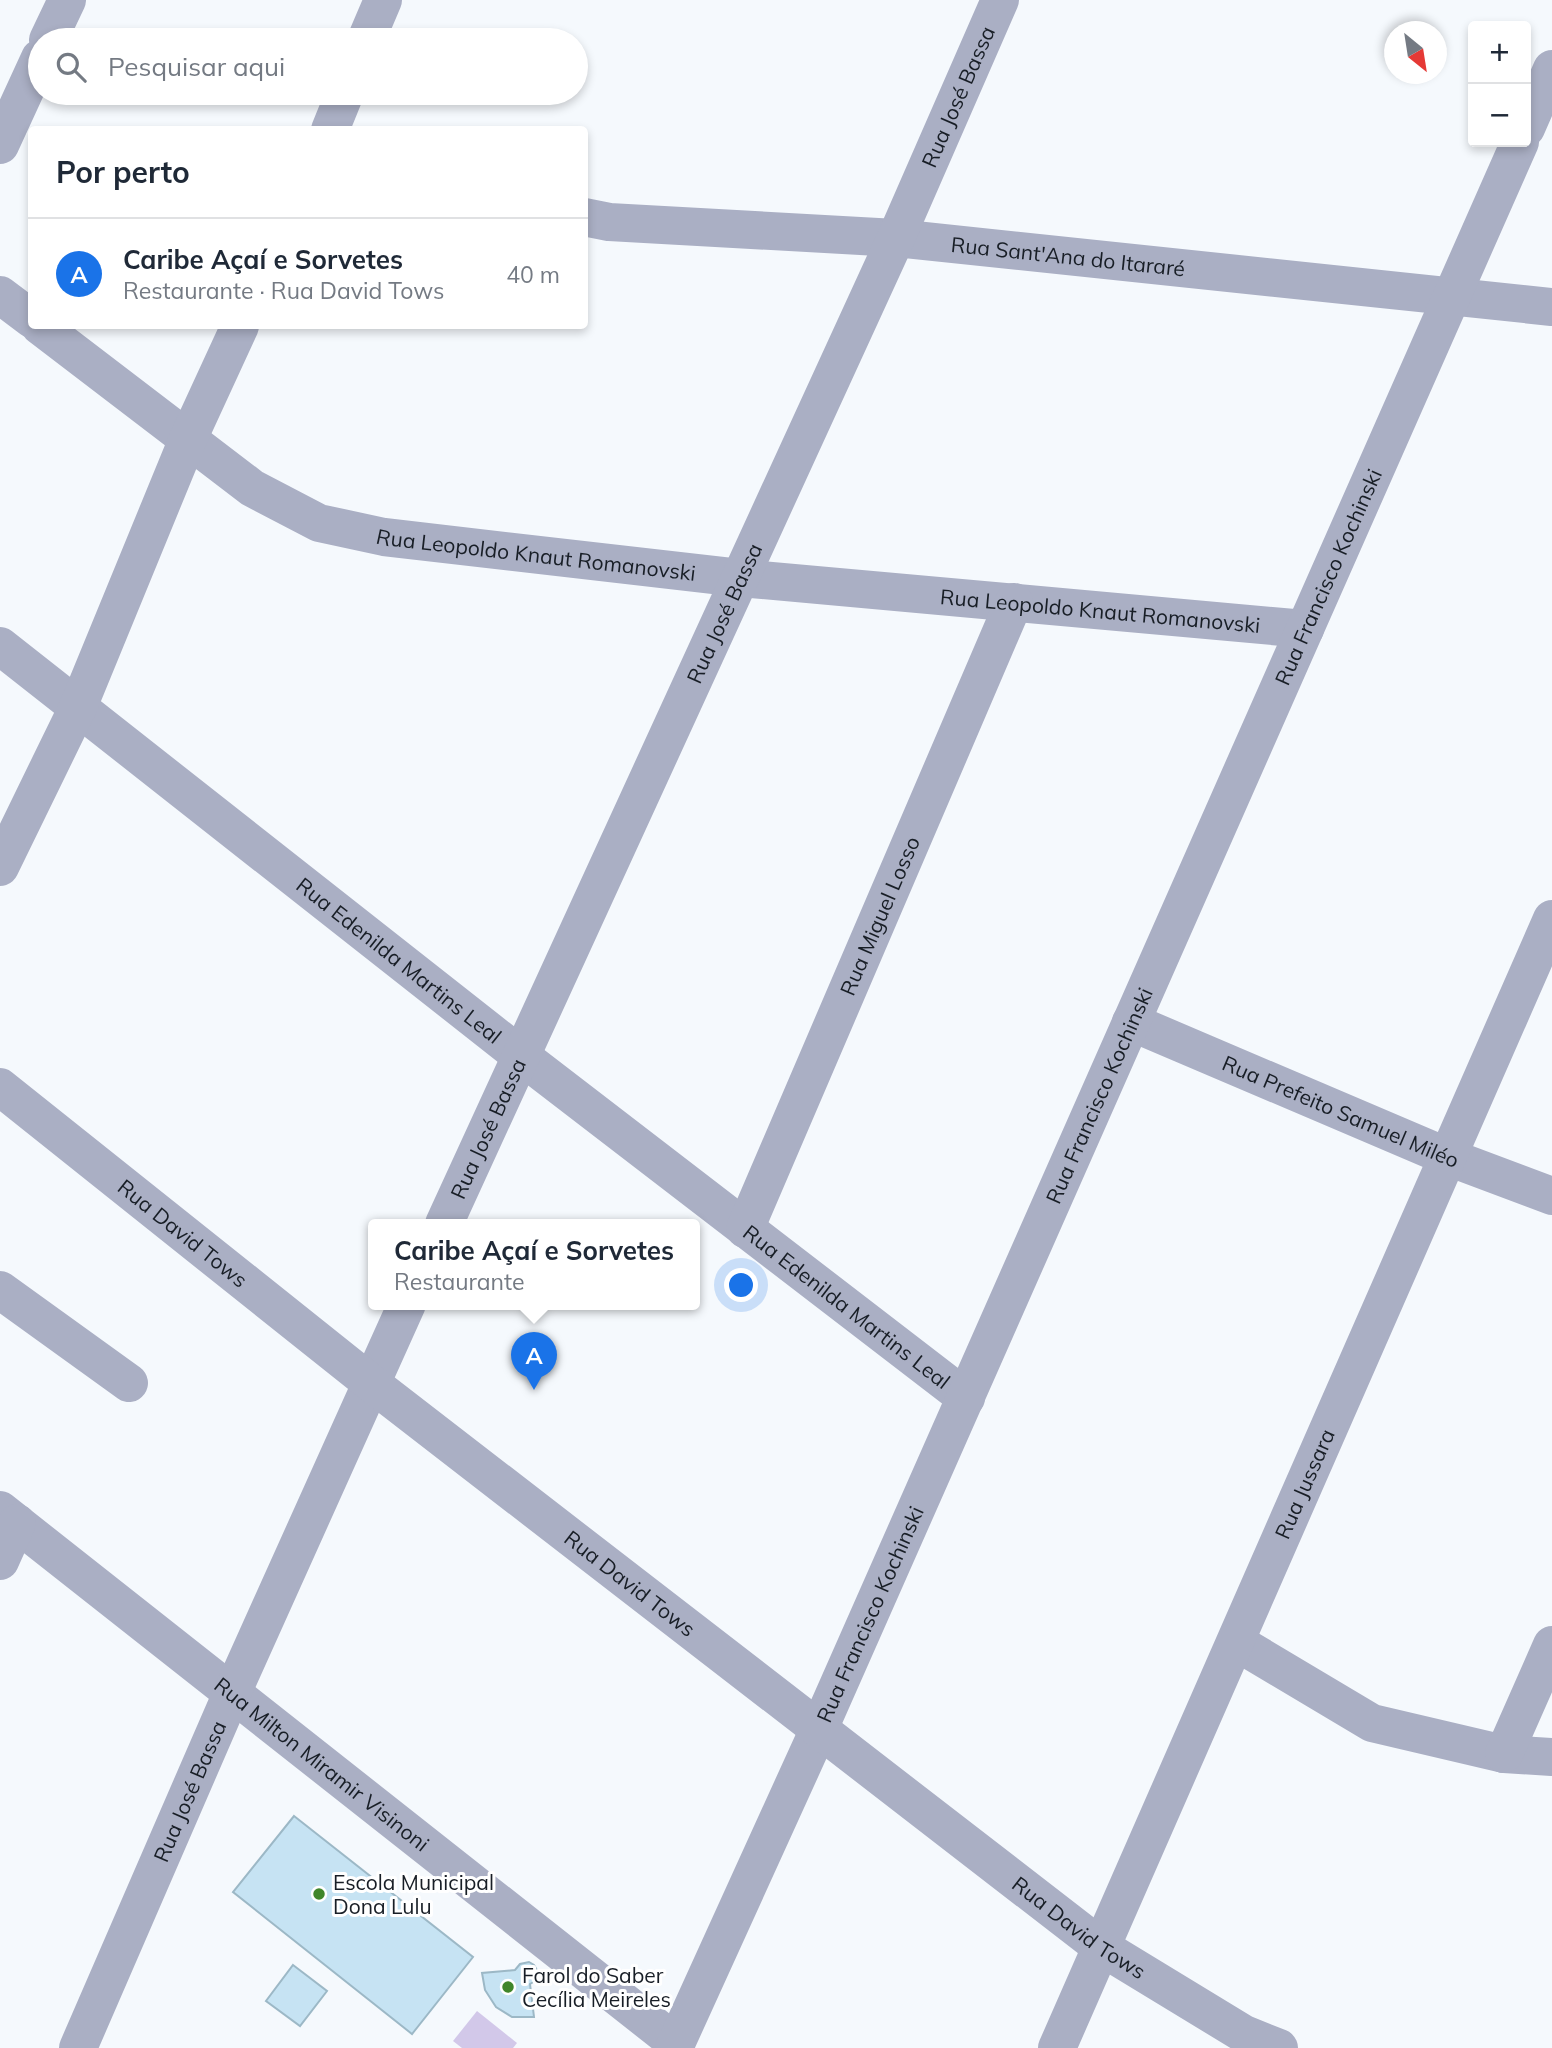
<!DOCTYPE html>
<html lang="pt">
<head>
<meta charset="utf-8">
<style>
	:root { --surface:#fff; --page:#f6f6f7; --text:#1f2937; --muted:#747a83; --line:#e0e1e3; --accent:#1a73e8 }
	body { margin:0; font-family:Mulish,sans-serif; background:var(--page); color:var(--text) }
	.controls { position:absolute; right:21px; top:21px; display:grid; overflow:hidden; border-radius:7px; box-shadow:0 4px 10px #0003 }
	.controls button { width:63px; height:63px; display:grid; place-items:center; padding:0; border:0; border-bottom:2px solid var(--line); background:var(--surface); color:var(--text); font:35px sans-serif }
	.compass { position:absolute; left:1384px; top:21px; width:63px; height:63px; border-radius:50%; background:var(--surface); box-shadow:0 4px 10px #0003; rotate:150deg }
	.you { position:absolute; left:742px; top:1286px; width:24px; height:24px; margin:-18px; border:5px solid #fff; border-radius:50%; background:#1a73e8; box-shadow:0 0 0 10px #1a73e833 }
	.badge { display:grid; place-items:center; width:46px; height:46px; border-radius:50%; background:var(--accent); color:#fff; font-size:23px; font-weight:700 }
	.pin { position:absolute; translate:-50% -58px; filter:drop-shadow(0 2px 4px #0008) }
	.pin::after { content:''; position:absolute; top:37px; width:24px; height:21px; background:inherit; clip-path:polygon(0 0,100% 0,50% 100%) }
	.popup { position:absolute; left:368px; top:1219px; width:332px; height:91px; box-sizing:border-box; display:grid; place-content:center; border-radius:7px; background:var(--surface); filter:drop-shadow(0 2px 5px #0005); font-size:23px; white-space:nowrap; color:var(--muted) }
	.popup b { font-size:26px; color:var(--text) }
	.popup::after { content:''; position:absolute; left:50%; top:100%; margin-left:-14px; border:14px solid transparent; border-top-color:var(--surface) }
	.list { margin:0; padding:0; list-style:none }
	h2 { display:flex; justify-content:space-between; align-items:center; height:91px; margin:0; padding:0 28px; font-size:30px }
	h2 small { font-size:23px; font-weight:400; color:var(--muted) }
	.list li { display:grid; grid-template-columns:46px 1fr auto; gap:21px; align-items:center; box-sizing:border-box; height:112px; padding:0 28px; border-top:2px solid var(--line) }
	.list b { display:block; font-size:26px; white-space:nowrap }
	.list p { margin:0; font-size:23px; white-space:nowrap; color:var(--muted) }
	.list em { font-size:23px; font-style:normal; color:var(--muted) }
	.icon { flex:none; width:38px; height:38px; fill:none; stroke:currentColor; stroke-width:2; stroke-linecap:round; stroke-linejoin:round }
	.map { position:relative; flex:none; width:1552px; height:2048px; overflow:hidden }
	.search { position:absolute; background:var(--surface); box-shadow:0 4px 10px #0003; left:28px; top:28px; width:560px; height:77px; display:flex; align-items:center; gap:18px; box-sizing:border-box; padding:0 24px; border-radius:38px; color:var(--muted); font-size:26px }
	.panel { position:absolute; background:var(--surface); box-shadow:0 4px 10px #0003; left:28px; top:126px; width:560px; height:203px; border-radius:7px }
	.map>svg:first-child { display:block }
</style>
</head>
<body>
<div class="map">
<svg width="1552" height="2048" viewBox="0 0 1552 2048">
	<rect width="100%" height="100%" fill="#f5f9fd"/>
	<!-- green -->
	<path fill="#d2c8e9" d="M477,2011L517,2043L513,2048H462L453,2041Z"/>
	<!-- building -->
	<path fill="#c6e3f3" stroke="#9cb8c6" stroke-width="2" d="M294,1816L473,1957L412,2034L233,1892Z
		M529,1962L534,1965L538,1972L537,1980L530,1984L534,2017H512L496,2007L485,1990L482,1973L515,1970L520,1964Z
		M293,1965L327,1991L300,2026L266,2001Z"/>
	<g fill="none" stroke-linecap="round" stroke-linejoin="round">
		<!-- minor -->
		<g stroke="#aaafc4" stroke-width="38">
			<path d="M48,40L67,0"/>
			<path d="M1526,128L1552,69"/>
			<path d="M0,145L40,58"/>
			<path id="s1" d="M584,217L609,222L896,238L1552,307"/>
			<path d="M0,295L32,319"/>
			<path id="s2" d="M40,326L252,488L319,523L384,537L740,578L1305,629"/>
			<path id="s3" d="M0,646L521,1056L966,1398"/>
			<path id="s4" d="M1131,1022L1448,1157L1552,1196"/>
			<path id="s5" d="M444,1224L896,238L1000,0"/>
			<path id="s6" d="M745,1229L1014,602"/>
			<path d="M0,1290L129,1383"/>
			<path id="s7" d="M0,1510L676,2043"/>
			<path d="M0,1561L17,1523"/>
			<path d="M1236,1642L1372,1723L1504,1754L1552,1757"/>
			<path d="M1504,1754L1552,1645"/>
			<path id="s8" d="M78,2048L232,1693L407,1304"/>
			<path id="s9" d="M674,2048L819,1729L1520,142"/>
		</g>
		<!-- tertiary -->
		<g stroke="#aaafc4" stroke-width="38">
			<path d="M366,40L383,0"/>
			<path d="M330,130L345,93"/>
			<path d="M0,867L78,707L188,439L240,326"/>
			<path id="s10" d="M0,1087L371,1383L1101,1947L1244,2034L1279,2048"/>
			<path id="s11" d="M1057,2048L1552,919"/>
		</g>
	</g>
	<!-- markers -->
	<g fill="#40862a" stroke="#fff" stroke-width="2.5">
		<circle cx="319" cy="1894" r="7"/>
		<circle cx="508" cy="1987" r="7"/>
	</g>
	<g text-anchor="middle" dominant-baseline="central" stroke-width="6" stroke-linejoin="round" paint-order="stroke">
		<!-- street labels -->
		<g font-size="21" fill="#181e26" stroke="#fff">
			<text stroke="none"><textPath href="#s5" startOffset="1239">Rua José Bassa</textPath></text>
			<text stroke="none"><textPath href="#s1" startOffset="486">Rua Sant'Ana do Itararé</textPath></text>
			<text stroke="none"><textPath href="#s2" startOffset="562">Rua Leopoldo Knaut Romanovski</textPath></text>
			<text stroke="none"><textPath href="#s9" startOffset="1610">Rua Francisco Kochinski</textPath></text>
			<text stroke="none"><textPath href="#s2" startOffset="1129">Rua Leopoldo Knaut Romanovski</textPath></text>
			<text stroke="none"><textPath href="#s5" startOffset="672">Rua José Bassa</textPath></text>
			<text stroke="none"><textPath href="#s6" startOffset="341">Rua Miguel Losso</textPath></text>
			<text stroke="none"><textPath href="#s3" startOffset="508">Rua Edenilda Martins Leal</textPath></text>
			<text stroke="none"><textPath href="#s9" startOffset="1043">Rua Francisco Kochinski</textPath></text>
			<text stroke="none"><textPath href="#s4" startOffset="228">Rua Prefeito Samuel Miléo</textPath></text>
			<text stroke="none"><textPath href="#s5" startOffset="105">Rua José Bassa</textPath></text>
			<text stroke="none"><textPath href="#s10" startOffset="234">Rua David Tows</textPath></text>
			<text stroke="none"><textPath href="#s3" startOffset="1074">Rua Edenilda Martins Leal</textPath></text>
			<text stroke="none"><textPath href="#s11" startOffset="616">Rua Jussara</textPath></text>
			<text stroke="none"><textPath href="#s10" startOffset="802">Rua David Tows</textPath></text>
			<text stroke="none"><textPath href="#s9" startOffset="476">Rua Francisco Kochinski</textPath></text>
			<text stroke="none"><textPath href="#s7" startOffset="410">Rua Milton Miramir Visinoni</textPath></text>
			<text stroke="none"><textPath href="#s8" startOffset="280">Rua José Bassa</textPath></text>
			<text stroke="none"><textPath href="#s10" startOffset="1368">Rua David Tows</textPath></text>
		</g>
		<!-- poi labels -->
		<g font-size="21" fill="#181e26" stroke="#fff" text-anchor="start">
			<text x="333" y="1882">Escola Municipal<tspan x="333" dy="24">Dona Lulu</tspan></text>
			<text x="522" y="1975">Farol do Saber<tspan x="522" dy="24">Cecília Meireles</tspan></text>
		</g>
	</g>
</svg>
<div class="controls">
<button>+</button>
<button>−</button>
</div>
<svg class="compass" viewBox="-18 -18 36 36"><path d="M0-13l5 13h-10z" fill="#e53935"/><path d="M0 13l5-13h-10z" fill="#747a83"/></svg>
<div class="you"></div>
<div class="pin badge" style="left:534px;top:1390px">A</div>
<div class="popup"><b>Caribe Açaí e Sorvetes</b>Restaurante</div>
<div class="search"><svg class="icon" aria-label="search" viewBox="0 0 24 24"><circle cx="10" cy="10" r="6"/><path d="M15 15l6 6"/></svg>Pesquisar aqui</div>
<section class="panel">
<h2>Por perto<small></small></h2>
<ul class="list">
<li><span class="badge">A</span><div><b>Caribe Açaí e Sorvetes</b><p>Restaurante · Rua David Tows</p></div><em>40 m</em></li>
</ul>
</section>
</div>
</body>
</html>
